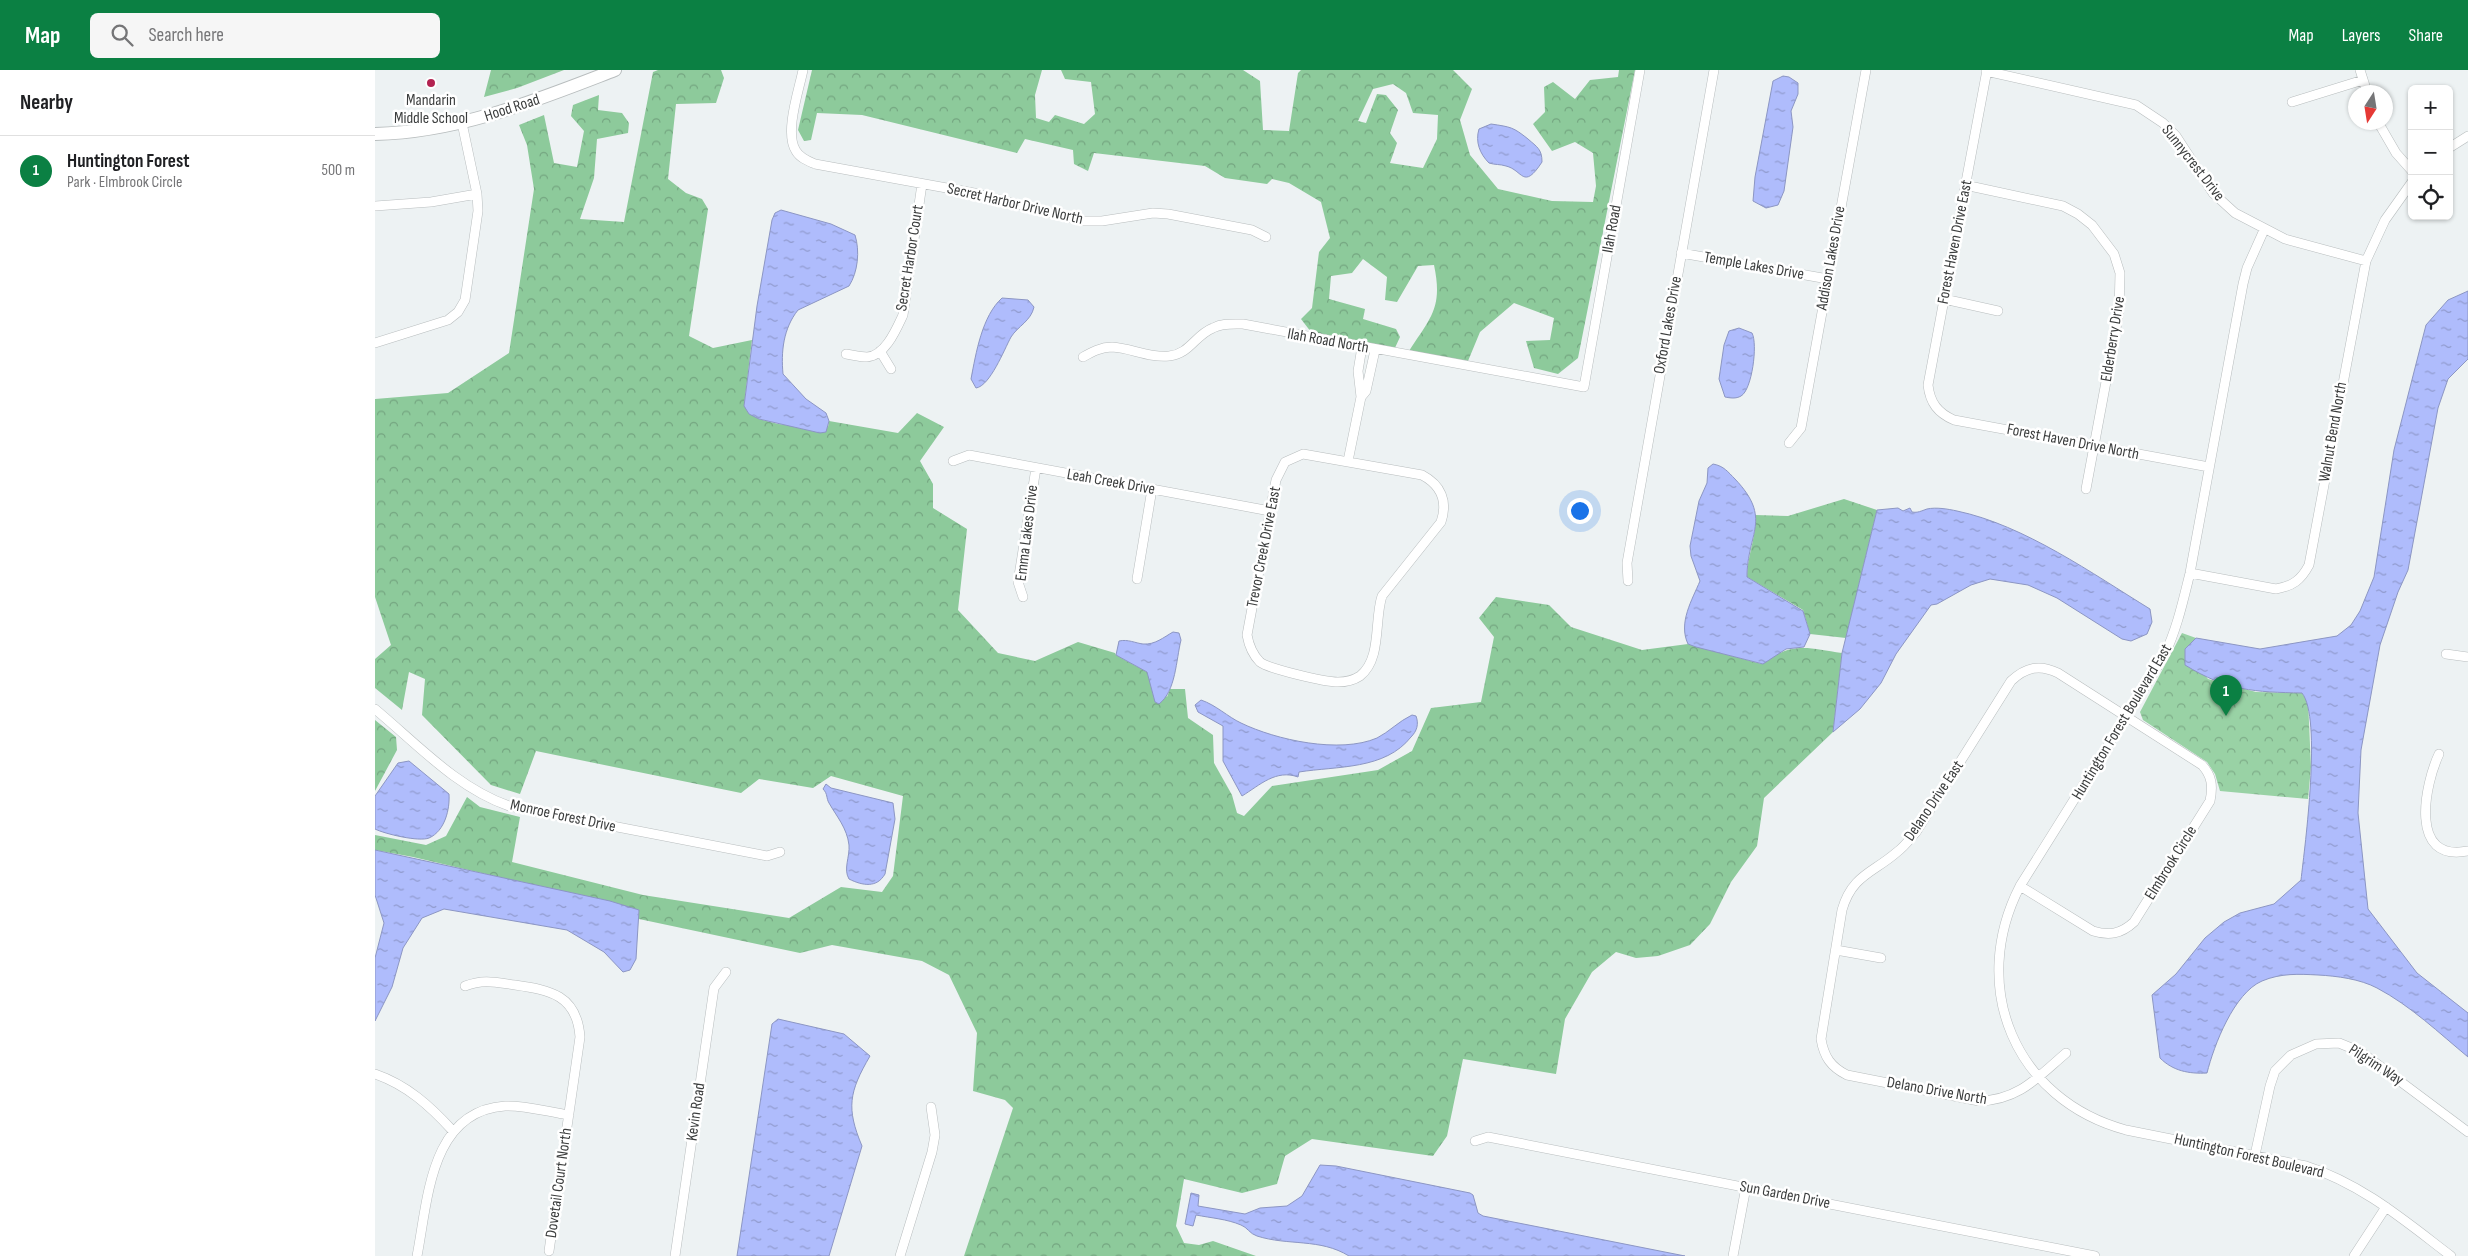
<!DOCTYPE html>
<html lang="en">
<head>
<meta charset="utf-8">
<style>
	:root { --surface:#fff; --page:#f6f6f6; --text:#202124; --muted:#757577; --line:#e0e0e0; --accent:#0b8043 }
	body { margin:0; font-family:"Sofia Sans Condensed",sans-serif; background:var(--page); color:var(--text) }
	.controls { position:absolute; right:15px; top:15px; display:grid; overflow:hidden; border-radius:8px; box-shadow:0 1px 4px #0004 }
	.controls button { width:45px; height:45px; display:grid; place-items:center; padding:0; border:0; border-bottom:1px solid var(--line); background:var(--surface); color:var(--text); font:25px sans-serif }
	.compass { position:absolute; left:1973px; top:15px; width:45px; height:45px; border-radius:50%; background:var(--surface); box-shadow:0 1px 4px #0004; rotate:192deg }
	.you { position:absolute; left:1204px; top:440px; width:18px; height:18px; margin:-12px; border:4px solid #fff; border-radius:50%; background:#1a73e8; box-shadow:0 0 0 8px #1a73e833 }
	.badge { display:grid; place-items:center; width:32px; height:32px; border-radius:50%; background:var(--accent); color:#fff; font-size:16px; font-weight:700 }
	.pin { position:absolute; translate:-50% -41px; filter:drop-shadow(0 1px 2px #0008) }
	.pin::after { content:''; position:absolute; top:26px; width:18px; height:15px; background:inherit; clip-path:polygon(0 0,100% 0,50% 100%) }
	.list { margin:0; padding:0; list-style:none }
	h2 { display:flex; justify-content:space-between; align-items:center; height:65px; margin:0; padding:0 20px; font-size:21px }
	h2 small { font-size:16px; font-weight:400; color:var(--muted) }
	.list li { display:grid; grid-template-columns:32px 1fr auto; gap:15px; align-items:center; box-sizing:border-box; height:70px; padding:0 20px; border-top:1px solid var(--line) }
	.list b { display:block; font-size:19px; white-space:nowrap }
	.list p { margin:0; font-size:16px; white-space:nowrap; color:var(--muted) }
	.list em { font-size:16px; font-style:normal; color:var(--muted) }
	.icon { flex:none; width:28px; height:28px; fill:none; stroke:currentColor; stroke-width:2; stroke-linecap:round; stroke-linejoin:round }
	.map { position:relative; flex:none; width:2093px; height:1186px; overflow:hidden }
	header { display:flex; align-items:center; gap:30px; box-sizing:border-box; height:70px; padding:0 25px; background:var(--accent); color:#fff }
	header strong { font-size:24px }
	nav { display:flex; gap:28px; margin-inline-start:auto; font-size:18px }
	.search { width:350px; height:45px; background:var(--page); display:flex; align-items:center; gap:12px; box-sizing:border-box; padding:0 18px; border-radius:8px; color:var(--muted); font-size:19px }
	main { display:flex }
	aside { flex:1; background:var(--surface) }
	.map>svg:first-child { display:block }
</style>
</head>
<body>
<header>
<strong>Map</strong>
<div class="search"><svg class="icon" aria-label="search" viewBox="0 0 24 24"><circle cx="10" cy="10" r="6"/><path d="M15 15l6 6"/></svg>Search here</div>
<nav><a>Map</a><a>Layers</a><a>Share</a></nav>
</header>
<main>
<aside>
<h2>Nearby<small></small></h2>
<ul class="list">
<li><span class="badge">1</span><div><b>Huntington Forest</b><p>Park · Elmbrook Circle</p></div><em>500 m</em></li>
</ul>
</aside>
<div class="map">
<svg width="2093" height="1186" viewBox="0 0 2093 1186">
	<defs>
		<pattern id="forest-crowns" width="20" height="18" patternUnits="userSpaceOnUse" patternTransform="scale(1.25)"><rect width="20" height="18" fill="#8dca9b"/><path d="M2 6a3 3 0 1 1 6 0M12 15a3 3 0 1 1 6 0" fill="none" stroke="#74a580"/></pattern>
		<pattern id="park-crowns" width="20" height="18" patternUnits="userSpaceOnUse" patternTransform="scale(1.25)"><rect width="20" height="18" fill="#99d2a5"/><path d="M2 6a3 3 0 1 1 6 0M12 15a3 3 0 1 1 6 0" fill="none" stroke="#7eac88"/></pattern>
		<pattern id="water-ripples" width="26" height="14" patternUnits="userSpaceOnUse" patternTransform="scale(1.25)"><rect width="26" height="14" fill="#afbcfc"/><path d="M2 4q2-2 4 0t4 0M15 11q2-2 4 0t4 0" fill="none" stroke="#909acd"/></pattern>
	</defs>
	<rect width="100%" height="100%" fill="#edf2f3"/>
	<!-- forest -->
	<path fill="url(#forest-crowns)" fill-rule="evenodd" d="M116,0H189L142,18L109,27Z
		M283,0H346L349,8L341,33L301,34L293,109L311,123L327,129L333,139L314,266L338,278L377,270L369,336L384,349L403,354L416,355L427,359L453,357L454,351L523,363L542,343L569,357L545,391L558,414V438L592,459L583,540L623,583L660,591L703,572L740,583L741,585L772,602L792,627L795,619H810L813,648L838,665L839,693L857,725L862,743L869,746L897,716L1003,700L1037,681L1056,638L1106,632L1119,567L1104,548L1121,527L1174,535L1196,557L1267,580L1313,574L1387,594C1417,571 1433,578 1467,583L1458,662L1389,728L1382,776L1356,812L1335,854L1315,875L1283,886L1261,888L1241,882L1217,902L1190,949L1181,1004L1088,989L1072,1066L1058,1086L937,1069L910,1086L902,1114L867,1123L809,1109L801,1156L809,1173L824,1175L838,1171L881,1186H589L638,1038L630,1030L598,1021L602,963L574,905L547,891L457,875L425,883L264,849V840L38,787L0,780V765L51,775L71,766L92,727L105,737L145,747L137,792L268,825L414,848L466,817L507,822L518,806L528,726L456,706L438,718L384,709L366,723L161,681L145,724L116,715L47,645L50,609L34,602L27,640L0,618V589L16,575L0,527V329L73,323L134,283L159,119L152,75L144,55L169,45L179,93L202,97L209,61L196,46L198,35L224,25L223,40L247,43L254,53L253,63L222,69L219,108L205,149L249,152L278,2Z
		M437,0H667L660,25L661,48L674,52L680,45L709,54L720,44L716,12L690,9L686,0H868L885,11L888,60L914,61L923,3L926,0H1078L1097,19L1085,50L1095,85L1123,119L1177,131L1218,132L1221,116L1218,83L1200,72L1177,81L1158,54L1170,42L1169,17L1178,12L1200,29L1215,10L1243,7L1244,0H1260L1203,288L1183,304L1159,298L1151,271L1175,270L1179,248L1139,233L1105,262L1093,291L1034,281C1056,247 1068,238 1059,195L1043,196L1022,232L1010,230L1012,207L988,189L977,203L956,206L954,229L990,239L988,249L1021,259L1025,267L1019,280L936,262L926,249L937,238L944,182L955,168L946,132L914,113L897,109L892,114L850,108L830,96L719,83L713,101L699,94L698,80L650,69L642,83L487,45L442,43L436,70L429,71L423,60ZM1018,14L1031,23L1038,43L1063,45L1062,69L1048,98L1015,93L1022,73L1015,63L1023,40L1011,25L1002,24L991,53L983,51L998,19Z
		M1469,429L1502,440L1471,568L1435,564L1428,540L1372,507C1372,486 1382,466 1380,445L1413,446Z
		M0,650L21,667L22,680L0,721Z"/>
	<!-- park -->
	<path fill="url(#park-crowns)" d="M1807,563L1821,568L1810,579L1833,609L1881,622L1927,623L1933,630L1936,697L1933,729L1845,721L1840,704L1832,692L1768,650L1765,642Z"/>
	<!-- water -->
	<path fill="url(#water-ripples)" stroke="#8c96c3" d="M1408,6L1414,7L1423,13V24L1416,41L1418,57L1409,121L1403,135L1391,138L1378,131L1380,107L1398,11Z
		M1116,54C1136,57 1138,57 1153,69C1162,77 1167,79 1167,92C1148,121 1148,100 1131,96C1125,94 1120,95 1114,93C1105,84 1100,72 1104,59Z
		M406,140L456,154L480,165C485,181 483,202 474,216L423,240C408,259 406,282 408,304L431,329L451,343L454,351L451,362L445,363L384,349L374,344L369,336L382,236L397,150L400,143Z
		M2093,221V289L2073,309L2063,338L2033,500L2023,522L2005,575L1986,680L1983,743L1993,839L2042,903L2093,943V987C2064,963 2036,936 2002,918C1985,909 1962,906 1943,905C1924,904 1906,903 1887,911C1859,923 1839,975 1832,1003C1814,1004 1798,1001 1785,988L1777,925L1801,904L1830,868L1849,852L1865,843L1899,834L1926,810C1930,775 1947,648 1927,623C1880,622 1852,621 1810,595V579L1821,568L1885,579L1962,566L1976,555L1985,541L1999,507L2019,380L2051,255L2073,230Z
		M627,228L653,230L659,237C656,251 643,256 636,267C629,280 615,316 601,318L596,309C601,283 607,246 627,228Z
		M1364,258L1377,263C1383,274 1377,320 1366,326C1361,329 1355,328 1350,327L1344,309L1349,275L1354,261Z
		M1338,394C1349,396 1353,402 1360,409C1398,449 1372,463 1372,507L1428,541L1435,564L1429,577L1411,579L1388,594L1321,577L1313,574C1303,553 1317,530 1325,511L1316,486L1315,476L1324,431L1332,413L1333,398Z
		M1523,438L1528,441L1535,438L1537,442C1543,443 1546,441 1552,439C1561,437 1573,439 1582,441C1649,455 1718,504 1775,539L1777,552L1772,564L1756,571L1747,569L1682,528L1653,515L1615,509L1596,515L1562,534L1556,535L1521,584L1506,613L1485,639L1458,662L1467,583L1502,440Z
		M798,562L804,563L806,570C801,590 801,621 784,634L780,632L772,602L741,585L744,571C753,569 760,573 768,574C780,575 789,567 798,562Z
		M826,630C841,635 853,647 866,653C901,670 965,684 1002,668C1014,662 1024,651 1037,645L1041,646C1044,654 1042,661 1036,667C1010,700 962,696 924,702L923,707C901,699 885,715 867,726L848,691V656L823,642L820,635Z
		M34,691L74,724C75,739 70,761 54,768C44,772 10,764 0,759V726L23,693Z
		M451,714L456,718L518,733L520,749L510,804C502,818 488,816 474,809C468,799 475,787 474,775C472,758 462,747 454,733C451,728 453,724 448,719Z
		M0,780L235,831L264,840L261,889L255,900L248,902L229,882L192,860L69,839L47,848L28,878L17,917L0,951V888L9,853L0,825Z
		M403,949L469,964L495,986C474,1022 471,1038 487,1076L454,1186H362L397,954Z
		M945,1095L961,1096L1095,1123L1098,1125L1103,1143L1108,1146L1310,1186H974C945,1168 913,1176 882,1166C875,1164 872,1157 866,1155C852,1149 836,1148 821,1145L818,1156L810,1154L816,1123L824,1125L823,1136L870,1144L885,1138L912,1136L927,1126Z"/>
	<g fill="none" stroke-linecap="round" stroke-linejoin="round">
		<!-- street casing -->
		<g stroke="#b8bdbe" stroke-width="10">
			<path id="street" d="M428,0C424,20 409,63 421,81C425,88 433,91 440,94L599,123L707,151H727L778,143L793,144L877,160L891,167
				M1612,0L1553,315C1555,333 1563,343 1579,350L1834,397
				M1985,0L1992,22
				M1611,1L1761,35L1788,53L1801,66L1838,123L1860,143L1910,169L1991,191
				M1917,32L1988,10
				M2003,52L2021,83L2037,101
				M2074,78L2093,66
				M1590,115L1688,136L1703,144L1717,155L1739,184L1745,203L1744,242L1711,419
				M0,136L56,132L102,124
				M1889,160L1872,198L1868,214L1815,503C1808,531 1802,559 1789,586L1645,816C1593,917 1640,1030 1751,1060L1931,1096C1987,1114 2030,1151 2076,1186
				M1306,183L1453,209
				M1569,229L1623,241
				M0,273L73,250L83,242L90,230L103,141L102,124L87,53
				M505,281L516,299
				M471,284C478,285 485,287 492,287C510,286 521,260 528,245L547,114
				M708,287C717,282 726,277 737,277C756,278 774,288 794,286C815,284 820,265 838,258C847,253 858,254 868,254L1209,317L1265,0
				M986,327L991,321L1000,280
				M1414,373L1426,358L1491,0
				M928,384L1047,405C1066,415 1073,431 1066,452L1007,526C999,550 1007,589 985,606C979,610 971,612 963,612C950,612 894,599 885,592C877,584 874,576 872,565L901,410L910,392Z
				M578,391L594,385L895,441
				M973,391L986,327L983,301L987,277
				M1815,503L1901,519C1918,516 1926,510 1934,495L1991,191L2010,150L2037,112
				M762,509L777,419
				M1253,511L1252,493L1339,0
				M648,527L643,512L661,398
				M2071,584L2093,587
				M0,639C42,674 82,718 134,736L392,786L405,782
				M2064,684C2050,714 2033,793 2093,781
				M1645,816L1718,861C1734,866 1746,864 1759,852L1835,731C1838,716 1837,706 1827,695L1683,603C1665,594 1651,597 1636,611L1541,762C1535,769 1529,777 1522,782C1498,803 1477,805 1467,840L1446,969C1449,987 1456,997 1472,1005L1604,1031C1644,1030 1663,1007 1691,983
				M1461,880L1506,888
				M90,916C109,909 119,912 140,915C175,920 202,925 205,967L174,1181
				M0,1004C32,1015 55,1036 77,1060
				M1100,1071L1113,1067L1720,1186
				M1880,1085L1895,1016L1900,1001L1916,985L1941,974L1964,973L1986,982L2093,1062
				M42,1186C53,1130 55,1041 130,1036C150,1035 173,1042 194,1045
				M300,1186L339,918L351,902
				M525,1186L557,1082L560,1065L556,1037
				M1358,1186L1371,1117
				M1979,1186L2011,1137"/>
		</g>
		<!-- secondary casing -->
		<g stroke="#b8bdbe" stroke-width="14">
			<path id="secondary" d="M0,64C85,62 162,30 240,0"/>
		</g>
		<!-- street -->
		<use href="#street" stroke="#fff" stroke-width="9"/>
		<!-- secondary -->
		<use href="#secondary" stroke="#fff" stroke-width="12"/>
	</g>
	<!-- markers -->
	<circle fill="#b32351" stroke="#fff" stroke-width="2" cx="56" cy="13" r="5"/>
	<g text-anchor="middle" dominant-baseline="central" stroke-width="5" stroke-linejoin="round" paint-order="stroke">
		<!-- poi labels -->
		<g font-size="16" fill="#3b3d3d" stroke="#fff">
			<text x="56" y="30">Mandarin<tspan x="56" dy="18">Middle School</tspan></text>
		</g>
		<!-- street labels -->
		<g font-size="16" fill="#3b3d3d" stroke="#fff">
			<text transform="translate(137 38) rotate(-18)">Hood Road</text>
			<text transform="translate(1818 93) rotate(52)">Sunnycrest Drive</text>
			<text transform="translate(640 134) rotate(13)">Secret Harbor Drive North</text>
			<text transform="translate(1237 159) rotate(-80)">Ilah Road</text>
			<text transform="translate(1580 172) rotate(-79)">Forest Haven Drive East</text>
			<text transform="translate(535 188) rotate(-81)">Secret Harbor Court</text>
			<text transform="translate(1456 188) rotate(-80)">Addison Lakes Drive</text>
			<text transform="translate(1379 196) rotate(10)">Temple Lakes Drive</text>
			<text transform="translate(1293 255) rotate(-80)">Oxford Lakes Drive</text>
			<text transform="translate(1738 269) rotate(-81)">Elderberry Drive</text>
			<text transform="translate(953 271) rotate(10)">Ilah Road North</text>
			<text transform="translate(1958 362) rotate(-80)">Walnut Bend North</text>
			<text transform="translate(1698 372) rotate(11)">Forest Haven Drive North</text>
			<text transform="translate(736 412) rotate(10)">Leah Creek Drive</text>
			<text transform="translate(652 463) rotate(-83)">Emma Lakes Drive</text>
			<text transform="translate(889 477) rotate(-79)">Trevor Creek Drive East</text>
			<text transform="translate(1747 652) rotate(-59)">Huntington Forest Boulevard East</text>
			<text transform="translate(1559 731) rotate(-56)">Delano Drive East</text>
			<text transform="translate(188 746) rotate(12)">Monroe Forest Drive</text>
			<text transform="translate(1796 793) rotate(-58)">Elmbrook Circle</text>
			<text transform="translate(2001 995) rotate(33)">Pilgrim Way</text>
			<text transform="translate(1562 1021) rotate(10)">Delano Drive North</text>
			<text transform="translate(321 1042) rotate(-82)">Kevin Road</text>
			<text transform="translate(1874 1086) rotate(13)">Huntington Forest Boulevard</text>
			<text transform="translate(184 1113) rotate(-82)">Dovetail Court North</text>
			<text transform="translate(1410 1125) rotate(11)">Sun Garden Drive</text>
		</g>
	</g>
</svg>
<div class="controls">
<button>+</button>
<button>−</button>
<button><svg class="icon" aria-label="locate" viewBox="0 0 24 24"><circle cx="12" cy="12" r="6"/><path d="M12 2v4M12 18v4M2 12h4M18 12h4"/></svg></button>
</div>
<svg class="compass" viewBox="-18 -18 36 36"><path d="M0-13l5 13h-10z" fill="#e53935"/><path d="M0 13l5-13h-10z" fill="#757577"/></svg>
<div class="you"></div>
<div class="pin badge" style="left:1851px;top:646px">1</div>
</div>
</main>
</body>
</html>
